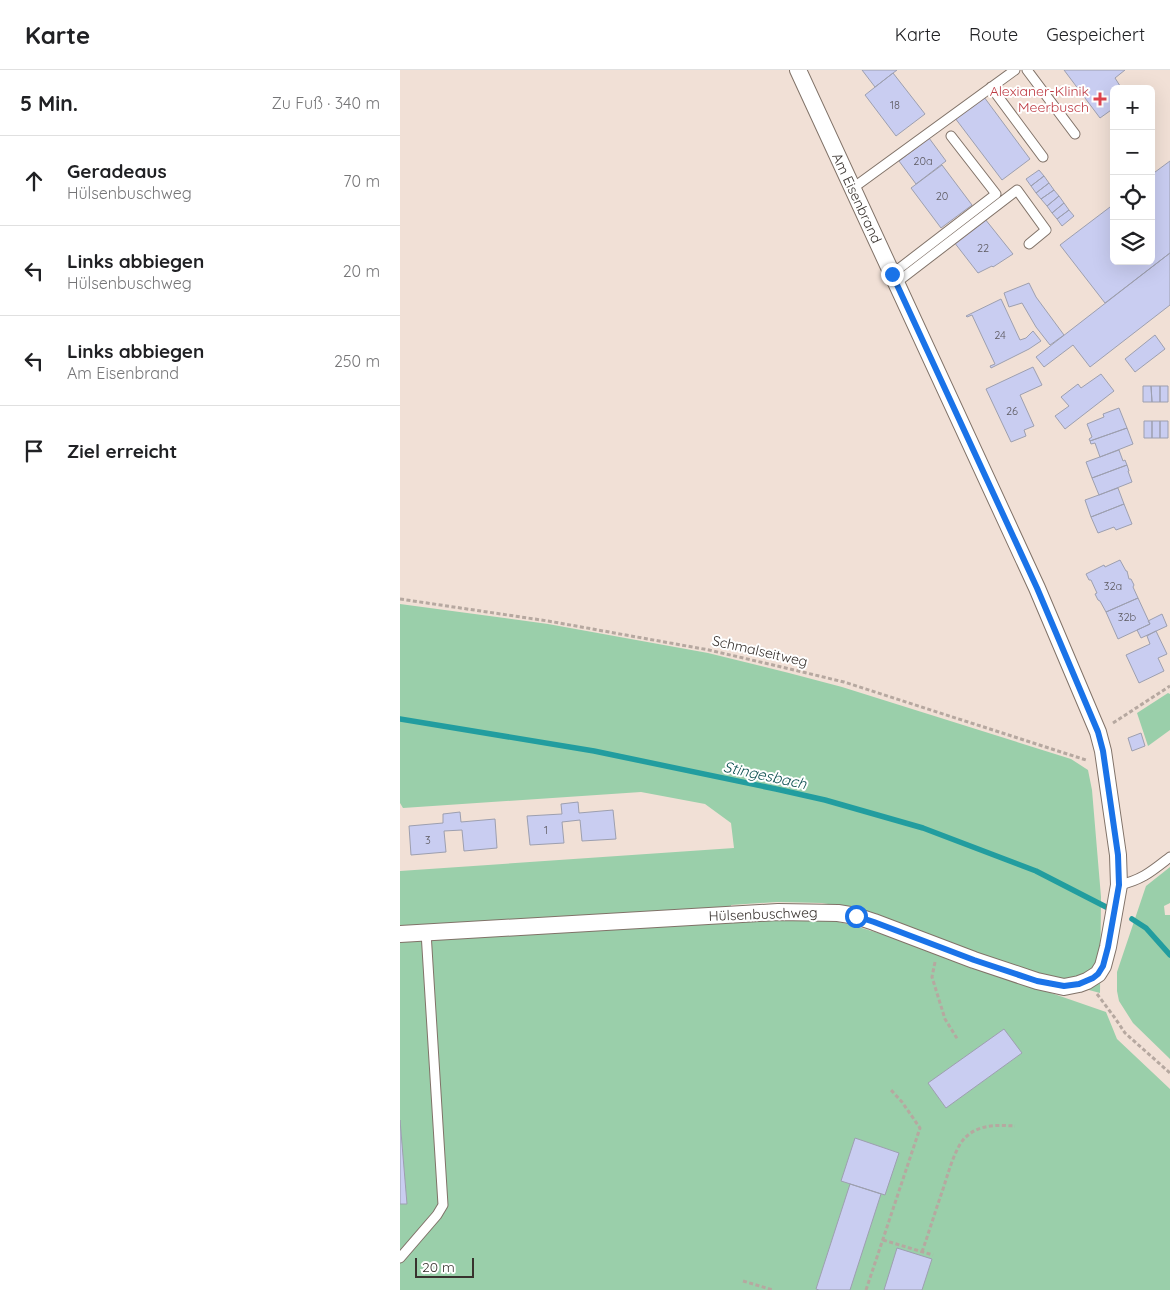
<!DOCTYPE html>
<html lang="de">
<head>
<meta charset="utf-8">
<style>
	:root { --surface:#fff; --page:#f2f2f2; --text:#202124; --muted:#757577; --line:#e0e0e0 }
	body { margin:0; font-family:Quicksand,sans-serif; background:var(--page); color:var(--text) }
	.controls { position:absolute; right:15px; top:15px; display:grid; overflow:hidden; border-radius:8px; box-shadow:0 5px 20px #0002 }
	.controls button { width:45px; height:45px; display:grid; place-items:center; padding:0; border:0; border-bottom:1px solid var(--line); background:var(--surface); color:var(--text); font:25px sans-serif }
	.scale { position:absolute; left:15px; bottom:12px; width:59px; box-sizing:border-box; padding-left:5px; border:2px solid #38322e; border-top:0; font-size:14px; line-height:18px; white-space:nowrap; color:#38322e; -webkit-text-stroke:4px #fff; paint-order:stroke }
	.stop { position:absolute; width:15px; height:15px; margin:-11px; border:4px solid #1a73e8; border-radius:50%; background:#fff }
	.stop.end { background:#1a73e8; border-color:#fff; box-shadow:0 1px 5px #0008 }
	.list { margin:0; padding:0; list-style:none }
	h2 { display:flex; justify-content:space-between; align-items:center; height:65px; margin:0; padding:0 20px; font-size:21px }
	h2 small { font-size:16px; font-weight:400; color:var(--muted) }
	.list li { display:grid; grid-template-columns:32px 1fr auto; gap:15px; align-items:center; box-sizing:border-box; height:90px; padding:0 20px; border-top:1px solid var(--line) }
	.list b { display:block; font-size:19px; white-space:nowrap }
	.list p { margin:0; font-size:16px; white-space:nowrap; color:var(--muted) }
	.list em { font-size:16px; font-style:normal; color:var(--muted) }
	.icon { flex:none; width:28px; height:28px; fill:none; stroke:currentColor; stroke-width:2; stroke-linecap:round; stroke-linejoin:round }
	.map { position:relative; flex:none; width:770px; height:1220px; overflow:hidden }
	header { display:flex; align-items:center; gap:30px; box-sizing:border-box; height:70px; padding:0 25px; background:var(--surface); border-bottom:1px solid var(--line) }
	header strong { font-size:24px }
	nav { display:flex; gap:28px; margin-inline-start:auto; font-size:18px }
	main { display:flex }
	aside { flex:1; background:var(--surface) }
	.map>svg:first-child { display:block }
</style>
</head>
<body>
<header>
<strong>Karte</strong>
<nav><a>Karte</a><a>Route</a><a>Gespeichert</a></nav>
</header>
<main>
<aside>
<h2>5 Min.<small>Zu Fuß · 340 m</small></h2>
<ul class="list">
<li><svg class="icon" aria-label="ahead" viewBox="0 0 24 24"><path d="M12 20V5M6 11l6-6 6 6"/></svg><div><b>Geradeaus</b><p>Hülsenbuschweg</p></div><em>70 m</em></li>
<li><svg class="icon" aria-label="left" viewBox="0 0 24 24"><path d="M17 20v-9H6M10 6l-5 5 5 5"/></svg><div><b>Links abbiegen</b><p>Hülsenbuschweg</p></div><em>20 m</em></li>
<li><svg class="icon" aria-label="left" viewBox="0 0 24 24"><path d="M17 20v-9H6M10 6l-5 5 5 5"/></svg><div><b>Links abbiegen</b><p>Am Eisenbrand</p></div><em>250 m</em></li>
<li><svg class="icon" aria-label="arrive" viewBox="0 0 24 24"><path d="M6 21V4h12l-3 4 3 4H6"/></svg><div><b>Ziel erreicht</b></div></li>
</ul>
</aside>
<div class="map">
<svg width="770" height="1220" viewBox="0 0 770 1220">
	<rect width="100%" height="100%" fill="#f1e0d6"/>
	<!-- green -->
	<path fill="#9acfaa" d="M0,534L148,554L308,583L389,603L442,617L671,689L688,700L692,720L701,827L700,923L641,907L459,839L422,833L377,832L331,835L332,850L420,848L452,855L488,866L571,898L631,916L706,942L717,969L770,1019V1220H0V801L334,778L331,753L305,734L241,722L3,738L0,733Z
		M768,623L770,624V660L748,676L737,643Z
		M770,797V833L764,836L765,845H770V989L733,953L719,931L717,921V902L746,816Z"/>
	<g fill="none" stroke-linecap="round" stroke-linejoin="round">
		<!-- stream -->
		<path stroke="#229d9f" stroke-width="5.5" d="M0,649L194,681L376,719L425,730L523,758L636,801L710,839
			M732,849L746,858L770,885"/>
	</g>
	<!-- building -->
	<path fill="#c9cdf1" stroke="#9d9faf" d="M462,0H497L475,17Z
		M664,0H725L715,8L722,19H714V38L700,48Z
		M493,3L525,44L496,66L465,25Z
		M584,27L630,89L602,110L555,48Z
		M529,68L546,91L516,114L499,91Z
		M770,91V183L705,233L660,175L714,134V191H751V105Z
		M542,95L572,135L541,158L511,118Z
		M639,100L644,106L631,116L626,109Z
		M644,106L649,113L636,123L631,116Z
		M649,113L654,120L641,129L636,123Z
		M654,120L659,126L647,136L641,129Z
		M659,126L664,133L652,143L647,136Z
		M664,133L669,140L657,149L652,143Z
		M669,140L674,146L662,156L657,149Z
		M585,149L613,184L593,197L592,196L578,203L554,172Z
		M770,183V235L690,297L673,275L644,297L636,287Z
		M629,213L636,227L664,265L650,275L636,257L622,233L609,237L604,223Z
		M601,229L620,270L626,268L633,261L641,271L629,279L591,298L590,296L595,294L572,245L567,247L566,246Z
		M755,265L765,279L735,302L725,289Z
		M633,297L642,315L620,325L634,356L624,360L626,366L611,372L586,319Z
		M701,304L714,321L665,359L655,346L669,336L661,327L678,314L681,318Z
		M743,316H751L752,332H743Z
		M751,316H760V332H752Z
		M760,316H768V332H760Z
		M719,338L727,358L690,371L689,369L692,367L687,354L704,347L703,344Z
		M744,351H752V368H744Z
		M752,351H760V368H752Z
		M760,351H768V368H760Z
		M727,358L733,374L700,387L695,373L691,374L690,371Z
		M719,380L723,391L725,390L727,395L692,408L686,392Z
		M727,395L729,401H728L732,412L699,425L692,408Z
		M718,418L724,434L691,447L685,430Z
		M724,434L732,454L716,460L714,457L698,463L691,447Z
		M720,490L726,501H727L729,509H731L734,515L733,517L738,528L706,542L700,531L698,530L695,524L697,523L691,510H689L686,504L704,495L705,497Z
		M738,528L750,554L718,569L706,542Z
		M762,544L767,556L741,568L737,560L750,554L748,551Z
		M756,561L767,584L758,588L764,601L739,613L726,585L750,574L747,566Z
		M741,663L745,676L732,681L728,668Z
		M178,732L179,743L213,740L216,769L182,771L180,750L162,752L164,773L130,775L127,746L162,744L161,734Z
		M60,742L61,752L95,749L97,778L64,781L62,760L44,761L46,782L11,785L9,756L43,753V744Z
		M604,959L622,983L546,1038L528,1013Z
		M0,1050L7,1134H0Z
		M455,1068L499,1083L485,1125L441,1111Z
		M450,1114L481,1124L450,1220H419L416,1219Z
		M497,1178L532,1189L522,1220H484Z"/>
	<g fill="none" stroke-linecap="round" stroke-linejoin="round">
		<!-- lane casing -->
		<g stroke="#807268" stroke-width="11">
			<path id="lane" d="M627,0L675,64
				M591,17L643,87
				M453,118L615,0
				M492,204L596,124L551,66
				M496,213L617,120L646,160L629,174
				M719,815C742,810 752,801 770,787
				M0,1188L37,1145L43,1135L26,862"/>
		</g>
		<!-- street casing -->
		<g stroke="#807268" stroke-width="18">
			<path id="street" d="M0,864L378,842L438,843L456,846L474,852L574,890L637,911L664,917L679,914L687,911L698,904L703,896L708,877L719,815L718,785L703,681L698,662L637,518L398,0"/>
		</g>
		<!-- path -->
		<path stroke="#b6a8a0" stroke-width="3" stroke-dasharray="4 2.5" stroke-linecap="butt" d="M0,529L148,551L309,580L390,599L444,612L686,690
			M713,653L770,616
			M535,892L532,907L545,949L558,970
			M697,924L715,948L725,963L770,1003
			M483,1170L533,1185
			M522,1182C529,1162 535,1142 542,1122C547,1108 555,1075 567,1066C580,1054 599,1055 615,1056
			M343,1211L373,1220
			M466,1220L520,1058L502,1032L491,1020"/>
		<!-- lane -->
		<use href="#lane" stroke="#fff" stroke-width="9"/>
		<!-- street -->
		<use href="#street" stroke="#fff" stroke-width="16"/>
	</g>
	<g fill="none" stroke-linecap="round" stroke-linejoin="round">
		<!-- route -->
		<path stroke="#1a73e8" stroke-width="6" d="M456,846L474,852L574,890L637,911L664,916L679,914L693,908L698,904L703,896L708,877L719,815L718,785L703,681L698,662L637,518L492,204"/>
	</g>
	<!-- markers -->
	<path fill="#e0444e" stroke="#fff" stroke-width="2" d="M697.5 21.5h5v5h5v5h-5v5h-5v-5h-5v-5h5z"/>
	<g text-anchor="middle" dominant-baseline="central" stroke-width="4" stroke-linejoin="round" paint-order="stroke">
		<!-- number labels -->
		<g font-size="11" fill="#5c595f">
			<text x="495" y="35">18</text>
			<text x="523" y="91">20a</text>
			<text x="542" y="126">20</text>
			<text x="583" y="178">22</text>
			<text x="600" y="265">24</text>
			<text x="612" y="341">26</text>
			<text x="713" y="516">32a</text>
			<text x="727" y="547">32b</text>
			<text x="146" y="760">1</text>
			<text x="28" y="770">3</text>
		</g>
		<!-- health labels -->
		<g font-size="14" fill="#be3a42" stroke="#fff" text-anchor="end">
			<text x="689" y="21">Alexianer-Klinik<tspan x="689" dy="16">Meerbusch</tspan></text>
		</g>
		<!-- street labels -->
		<g font-size="14" fill="#38322e" stroke="#fff">
			<text transform="translate(457 128) rotate(65)">Am Eisenbrand</text>
			<text transform="translate(360 581) rotate(13)">Schmalseitweg</text>
			<text transform="translate(363 844) rotate(-2)">Hülsenbuschweg</text>
		</g>
		<!-- water labels -->
		<g font-size="15" font-style="italic" fill="#105253" stroke="#fff">
			<text transform="translate(365 705) rotate(12)">Stingesbach</text>
		</g>
	</g>
</svg>
<div class="controls">
<button>+</button>
<button>−</button>
<button><svg class="icon" aria-label="locate" viewBox="0 0 24 24"><circle cx="12" cy="12" r="6"/><path d="M12 2v4M12 18v4M2 12h4M18 12h4"/></svg></button>
<button><svg class="icon" aria-label="layers" viewBox="0 0 24 24"><path d="M12 4l9 5-9 5-9-5zM3 14l9 5 9-5"/></svg></button>
</div>
<div class="scale">20 m</div>
<div class="stop" style="left:456px;top:846px"></div>
<div class="stop end" style="left:492px;top:204px"></div>
</div>
</main>
</body>
</html>
